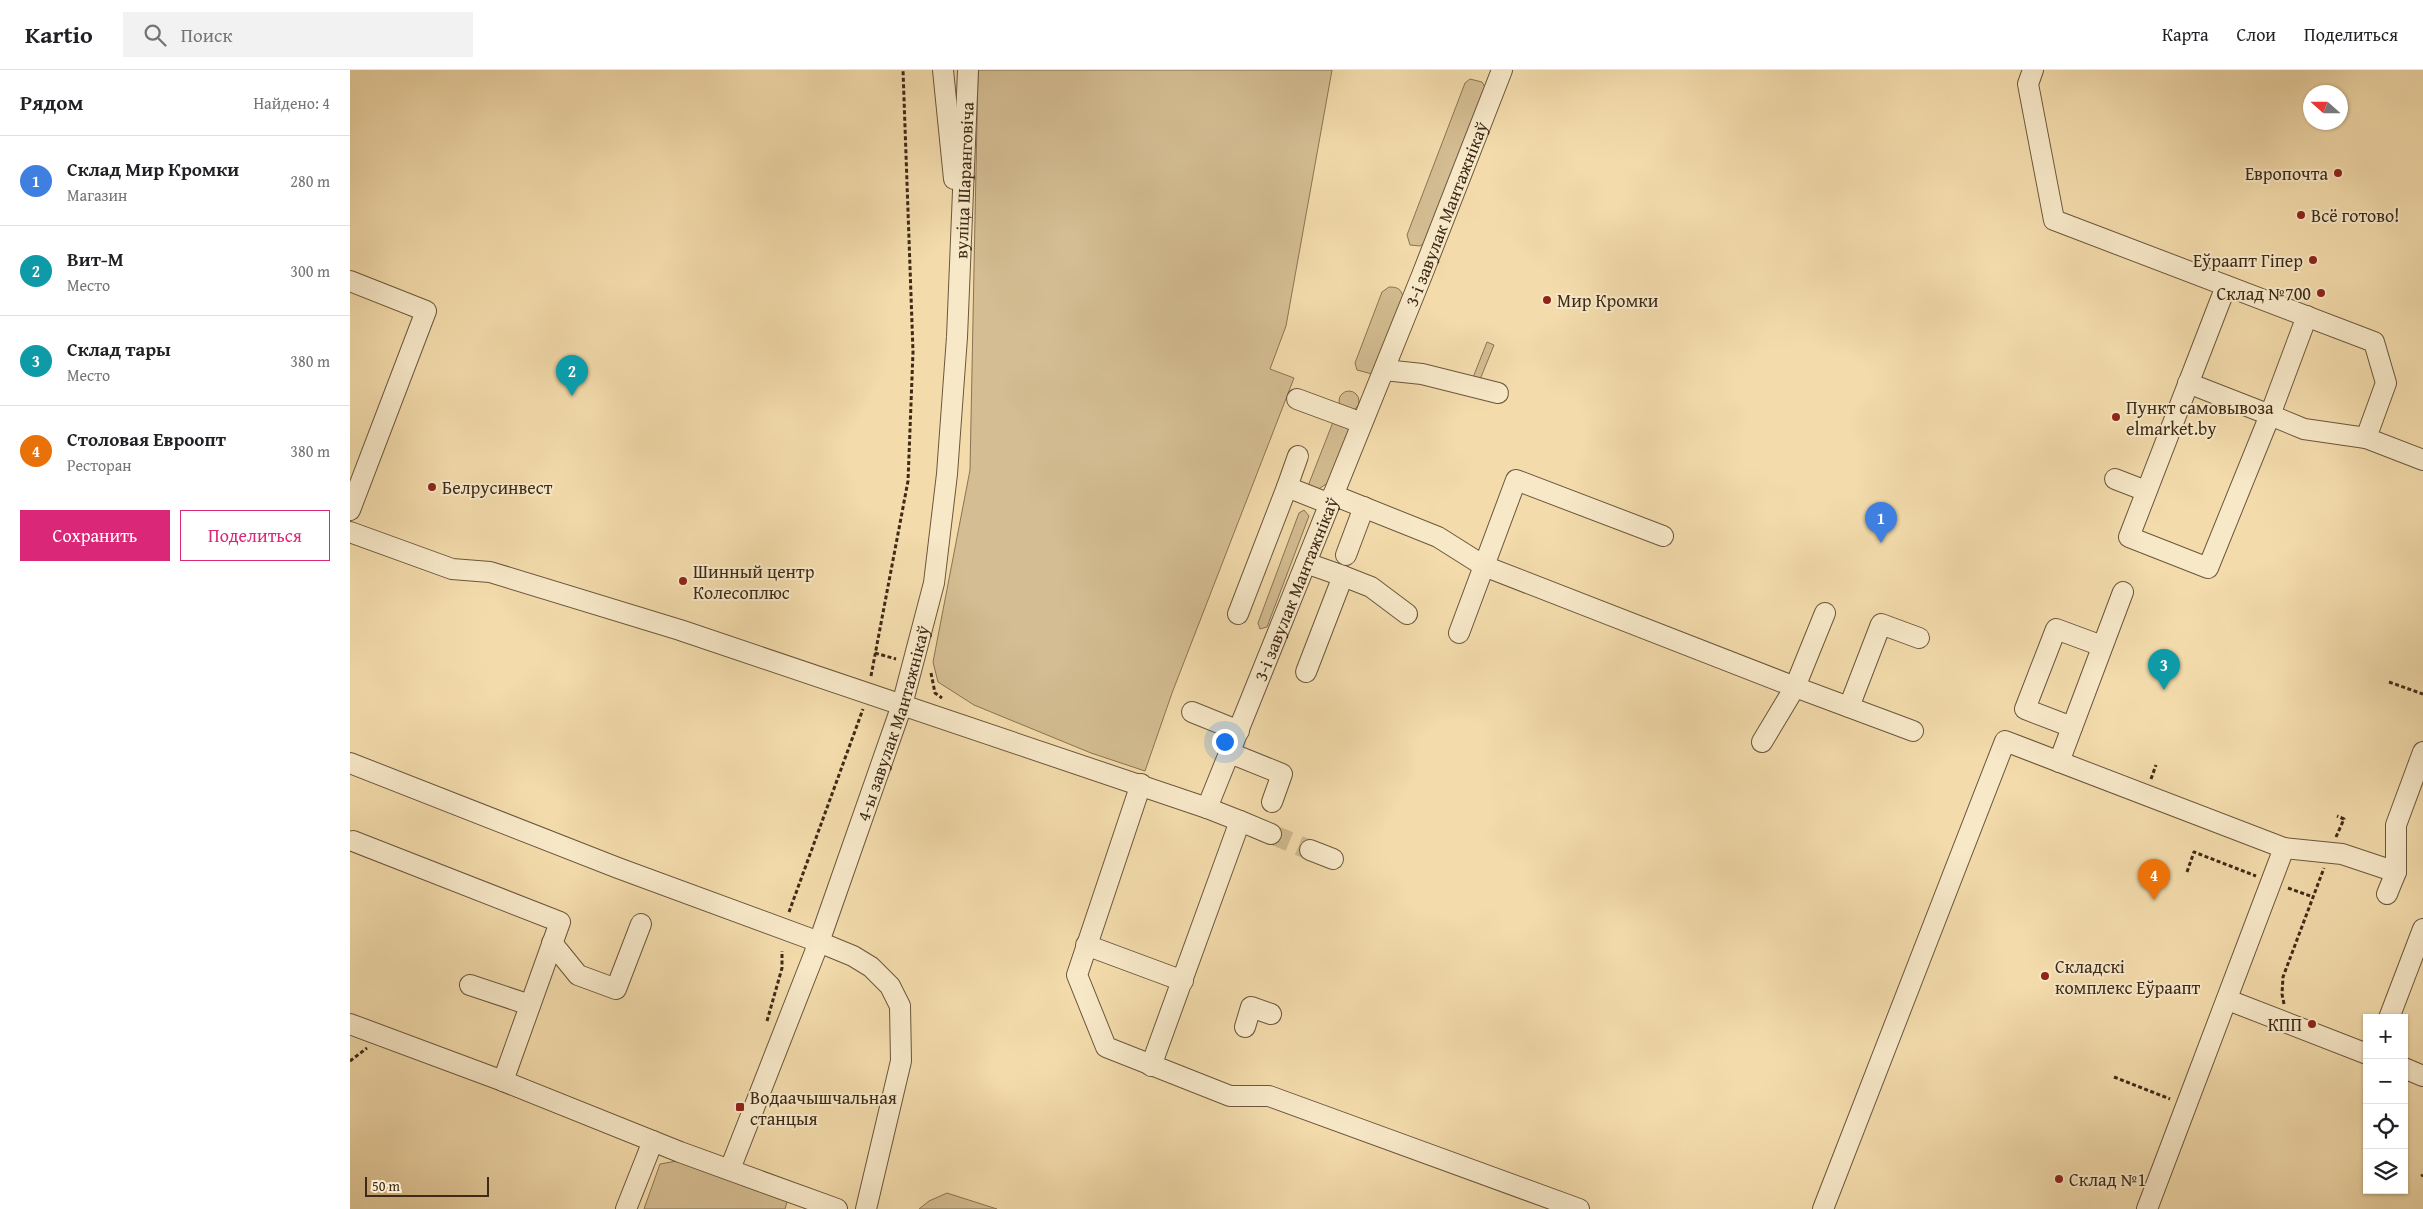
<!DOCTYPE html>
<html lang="ru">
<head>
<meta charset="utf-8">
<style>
	:root { --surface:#fff; --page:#f2f2f2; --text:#202124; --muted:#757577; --line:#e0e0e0; --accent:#db2777 }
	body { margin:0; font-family:"Gentium Book Plus",serif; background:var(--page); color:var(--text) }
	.controls { position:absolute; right:15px; bottom:15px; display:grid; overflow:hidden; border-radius:0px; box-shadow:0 1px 4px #0004 }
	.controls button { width:45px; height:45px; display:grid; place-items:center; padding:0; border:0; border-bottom:1px solid var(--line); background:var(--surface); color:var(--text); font:25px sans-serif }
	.compass { position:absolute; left:1953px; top:15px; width:45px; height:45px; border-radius:50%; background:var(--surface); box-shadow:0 1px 4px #0004; rotate:291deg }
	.scale { position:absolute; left:15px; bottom:12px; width:124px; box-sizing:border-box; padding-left:5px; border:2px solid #3e2a17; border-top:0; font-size:14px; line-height:18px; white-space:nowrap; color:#3e2a17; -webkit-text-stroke:4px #f7e8c8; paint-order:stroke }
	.you { position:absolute; left:874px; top:671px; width:18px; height:18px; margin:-12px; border:4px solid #fff; border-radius:50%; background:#1a73e8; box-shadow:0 0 0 8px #1a73e833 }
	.badge { display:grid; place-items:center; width:32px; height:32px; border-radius:50%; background:var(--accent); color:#fff; font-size:16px; font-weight:700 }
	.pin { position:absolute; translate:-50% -41px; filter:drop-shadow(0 1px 2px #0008) }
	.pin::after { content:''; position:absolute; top:26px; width:18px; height:15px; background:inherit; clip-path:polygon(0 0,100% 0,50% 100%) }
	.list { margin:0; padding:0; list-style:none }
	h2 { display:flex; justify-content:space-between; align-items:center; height:65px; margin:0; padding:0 20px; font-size:21px }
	h2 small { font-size:16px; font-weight:400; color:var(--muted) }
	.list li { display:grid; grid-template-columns:32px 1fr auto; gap:15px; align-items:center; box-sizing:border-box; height:90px; padding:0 20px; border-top:1px solid var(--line) }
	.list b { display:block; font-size:19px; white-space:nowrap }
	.list p { margin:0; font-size:16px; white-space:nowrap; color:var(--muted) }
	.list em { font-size:16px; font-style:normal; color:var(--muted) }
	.actions { display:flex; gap:10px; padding:15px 20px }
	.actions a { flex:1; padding:11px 0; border:1px solid var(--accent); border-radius:0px; text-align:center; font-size:18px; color:var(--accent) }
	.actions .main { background:var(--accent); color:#fff }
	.icon { flex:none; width:28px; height:28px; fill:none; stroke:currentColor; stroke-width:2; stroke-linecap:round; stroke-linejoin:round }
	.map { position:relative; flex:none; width:2073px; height:1139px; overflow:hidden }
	header { display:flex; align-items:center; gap:30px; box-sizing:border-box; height:70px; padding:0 25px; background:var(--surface); border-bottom:1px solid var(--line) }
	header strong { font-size:24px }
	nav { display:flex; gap:28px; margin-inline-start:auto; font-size:18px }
	.search { width:350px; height:45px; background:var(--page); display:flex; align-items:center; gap:12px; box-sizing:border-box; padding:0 18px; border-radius:0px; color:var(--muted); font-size:19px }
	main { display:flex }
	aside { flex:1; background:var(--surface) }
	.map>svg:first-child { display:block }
</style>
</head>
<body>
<header>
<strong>Kartio</strong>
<div class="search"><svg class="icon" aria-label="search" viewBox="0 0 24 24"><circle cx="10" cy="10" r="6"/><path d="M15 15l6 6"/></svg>Поиск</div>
<nav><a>Карта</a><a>Слои</a><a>Поделиться</a></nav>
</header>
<main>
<aside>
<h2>Рядом<small>Найдено: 4</small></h2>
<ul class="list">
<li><span class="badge" style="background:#3f7fe0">1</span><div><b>Склад Мир Кромки</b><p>Магазин</p></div><em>280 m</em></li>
<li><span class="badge" style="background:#0f9aa8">2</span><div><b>Вит-М</b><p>Место</p></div><em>300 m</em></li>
<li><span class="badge" style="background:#0f9aa8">3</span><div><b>Склад тары</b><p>Место</p></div><em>380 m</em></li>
<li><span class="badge" style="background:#e8710a">4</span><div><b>Столовая Евроопт</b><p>Ресторан</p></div><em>380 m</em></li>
</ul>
<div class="actions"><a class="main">Сохранить</a><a>Поделиться</a></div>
</aside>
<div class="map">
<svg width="2073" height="1139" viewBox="0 0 2073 1139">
	<rect width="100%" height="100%" fill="#f3dbab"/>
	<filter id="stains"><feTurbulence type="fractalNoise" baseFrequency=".004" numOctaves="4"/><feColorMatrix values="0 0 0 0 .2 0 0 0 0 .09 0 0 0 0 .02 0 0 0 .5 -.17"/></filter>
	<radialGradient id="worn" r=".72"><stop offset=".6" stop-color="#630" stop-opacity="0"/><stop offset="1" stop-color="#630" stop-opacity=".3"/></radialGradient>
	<!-- green -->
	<path fill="#d4bd92" stroke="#897454" d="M628,0H982L936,256L920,299L944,308L822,623L795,701L741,683L624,635L588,612L583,592L620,400Z
		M1120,9L1132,12L1135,17L1076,172L1070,176L1060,175L1057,165L1115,13Z
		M1039,217C1048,217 1051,219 1053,227L1022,304L1007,300L1005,293L1032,222Z
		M1137,272L1144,275L1129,312L1122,310Z
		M989 331a10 10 0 1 1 20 0a10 10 0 1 1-20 0Z
		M983,352L997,356L1000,361L981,411L967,420L958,416Z
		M954,440L959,446L917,557L910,559L908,553L949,443Z
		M327,1091L428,1119L437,1132L435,1139H294L310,1094Z
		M597,1123L647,1139H569L579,1131Z"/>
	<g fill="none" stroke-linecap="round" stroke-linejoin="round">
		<!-- minor-tunnel -->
		<path stroke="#cfb88d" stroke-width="20" stroke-dasharray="20 10" stroke-linecap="butt" d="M921,764L960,780"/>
		<!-- minor casing -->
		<g stroke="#6b563c" stroke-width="22">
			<g id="minor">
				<path d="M593,0L604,109"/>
				<path d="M1683,0L1678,14L1704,150L2024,272L2036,313L2016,368L2073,390"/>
				<path d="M0,211L76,241L0,440"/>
				<path d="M1876,216L1779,467L1858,498L1920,345L1954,359L2016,368"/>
				<path d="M1034,300L1072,304L1148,323"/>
				<path d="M1838,313L1920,345L1957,246"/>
				<path d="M947,329L1012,353"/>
				<path d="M1765,409L1796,421"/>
				<path d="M937,417L948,386"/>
				<path d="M983,425L1088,467L1134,496L1445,617L1475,543"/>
				<path id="s1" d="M0,462L102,499L140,502L330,560L857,738L1072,205L1152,0"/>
				<path d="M996,485L1014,437"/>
				<path d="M956,493L993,506"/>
				<path d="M888,544L937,417L980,434"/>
				<path d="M1109,563L1166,410L1313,466"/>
				<path d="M956,602L993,506L1021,517L1057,544"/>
				<path d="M1499,637L1531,554L1569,568"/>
				<path d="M842,642L889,661"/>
				<path d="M1722,657L1675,639L1706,559L1752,576"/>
				<path d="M1412,672L1445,617L1563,661"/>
				<path d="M880,683L932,704L922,732"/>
				<path d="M1709,692L1773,522"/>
				<path d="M0,693L268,798L469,872L503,886L521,897L540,916L550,936L551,991L516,1139"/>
				<path d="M791,714L727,905L756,977L880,1026H919L1229,1139"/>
				<path d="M890,751L921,764"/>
				<path d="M3,771L210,852L153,1011"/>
				<path d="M1934,778L1992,784L2046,802"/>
				<path d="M960,780L983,789"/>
				<path d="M2037,824L2046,802V755L2073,682"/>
				<path d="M202,873L228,905L266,919L291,854"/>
				<path d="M736,875L833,911"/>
				<path d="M120,915L180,935"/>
				<path d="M1878,930L2017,984"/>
				<path d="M2039,948L2073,859"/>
				<path d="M0,954L153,1011L330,1082L487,1139"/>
				<path d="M895,957L901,937L921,944"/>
				<path d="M801,996L890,751L857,738"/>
				<path d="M2054,998L2073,1006"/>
				<path id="s2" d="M380,1099L469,872L552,635L584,513L597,404L607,267L618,0"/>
				<path d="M276,1139L303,1071"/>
				<path d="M1473,1139L1655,671L1934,778L1797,1139"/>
			</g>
		</g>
		<!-- path -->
		<path stroke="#3e2a17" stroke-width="3" stroke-dasharray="4 2.5" stroke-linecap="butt" d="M525,583L546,589
			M581,603L585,623L592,628
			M521,606L558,411L563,282L553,0
			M2039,612L2073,624
			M1801,709L1806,695
			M1986,767L1994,749L1987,746
			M1837,802L1844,782L1906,806
			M1938,818L1963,827
			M439,842L513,639
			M1934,934L1932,924L1933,907L1974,798
			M417,951L432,898V881
			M0,991L17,978
			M1764,1007L1820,1029
			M2071,1106L2073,1105"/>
		<!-- minor -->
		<use href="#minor" stroke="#f7e8c8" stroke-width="20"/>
	</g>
	<!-- markers -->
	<g fill="#8f2418" stroke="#f7e8c8" stroke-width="2">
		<circle cx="1988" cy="103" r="5"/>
		<circle cx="1951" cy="145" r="5"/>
		<circle cx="1963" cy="190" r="5"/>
		<circle cx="1971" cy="223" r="5"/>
		<circle cx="1197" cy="230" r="5"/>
		<circle cx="1766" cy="347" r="5"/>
		<circle cx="82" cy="417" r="5"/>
		<circle cx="333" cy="511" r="5"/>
		<circle cx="1695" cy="906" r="5"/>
		<circle cx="1962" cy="954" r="5"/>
		<rect x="385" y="1032" width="10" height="10" rx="2.5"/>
		<circle cx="1709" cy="1109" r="5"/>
	</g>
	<g text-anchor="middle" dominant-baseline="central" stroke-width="4" stroke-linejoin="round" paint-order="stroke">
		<!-- street labels -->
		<g font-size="18" fill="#3e2a17" stroke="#f7e8c8">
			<text stroke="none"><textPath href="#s2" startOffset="1025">вуліца Шаранговіча</textPath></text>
			<text stroke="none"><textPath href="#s1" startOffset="1542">3-і завулак Мантажнікаў</textPath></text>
			<text stroke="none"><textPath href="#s1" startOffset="1138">3-і завулак Мантажнікаў</textPath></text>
			<text stroke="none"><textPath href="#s2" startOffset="475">4-ы завулак Мантажнікаў</textPath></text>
		</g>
		<!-- poi labels -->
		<g font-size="18" fill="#3e2a17" stroke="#f7e8c8" text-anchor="start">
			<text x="1978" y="103" text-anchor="end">Европочта</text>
			<text x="1961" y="145">Всё готово!</text>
			<text x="1953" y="190" text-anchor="end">Еўраапт Гіпер</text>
			<text x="1961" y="223" text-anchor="end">Склад №700</text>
			<text x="1207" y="230">Мир Кромки</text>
			<text x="1776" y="337">Пункт самовывоза<tspan x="1776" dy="21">elmarket.by</tspan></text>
			<text x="92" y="417">Белрусинвест</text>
			<text x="343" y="501">Шинный центр<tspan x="343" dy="21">Колесоплюс</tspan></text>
			<text x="1705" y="896">Складскі<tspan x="1705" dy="21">комплекс Еўраапт</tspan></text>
			<text x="1952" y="954" text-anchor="end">КПП</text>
			<text x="400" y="1027">Водаачышчальная<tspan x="400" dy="21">станцыя</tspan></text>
			<text x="1719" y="1109">Склад №1</text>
		</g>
	</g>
	<rect width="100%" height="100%" filter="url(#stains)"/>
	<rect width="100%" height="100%" fill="url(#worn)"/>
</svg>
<div class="controls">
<button>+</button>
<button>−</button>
<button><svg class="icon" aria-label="locate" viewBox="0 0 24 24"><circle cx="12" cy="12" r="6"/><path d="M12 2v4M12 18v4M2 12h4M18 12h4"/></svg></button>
<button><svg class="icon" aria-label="layers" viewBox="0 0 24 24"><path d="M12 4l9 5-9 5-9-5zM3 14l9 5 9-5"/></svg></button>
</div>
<svg class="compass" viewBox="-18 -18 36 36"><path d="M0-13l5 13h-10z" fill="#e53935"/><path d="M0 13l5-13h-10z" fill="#757577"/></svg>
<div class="scale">50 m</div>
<div class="you"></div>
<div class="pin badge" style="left:1531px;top:473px;background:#3f7fe0">1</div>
<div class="pin badge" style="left:222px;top:326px;background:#0f9aa8">2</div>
<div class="pin badge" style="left:1814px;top:620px;background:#0f9aa8">3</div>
<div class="pin badge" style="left:1804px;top:830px;background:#e8710a">4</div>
</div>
</main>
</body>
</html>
